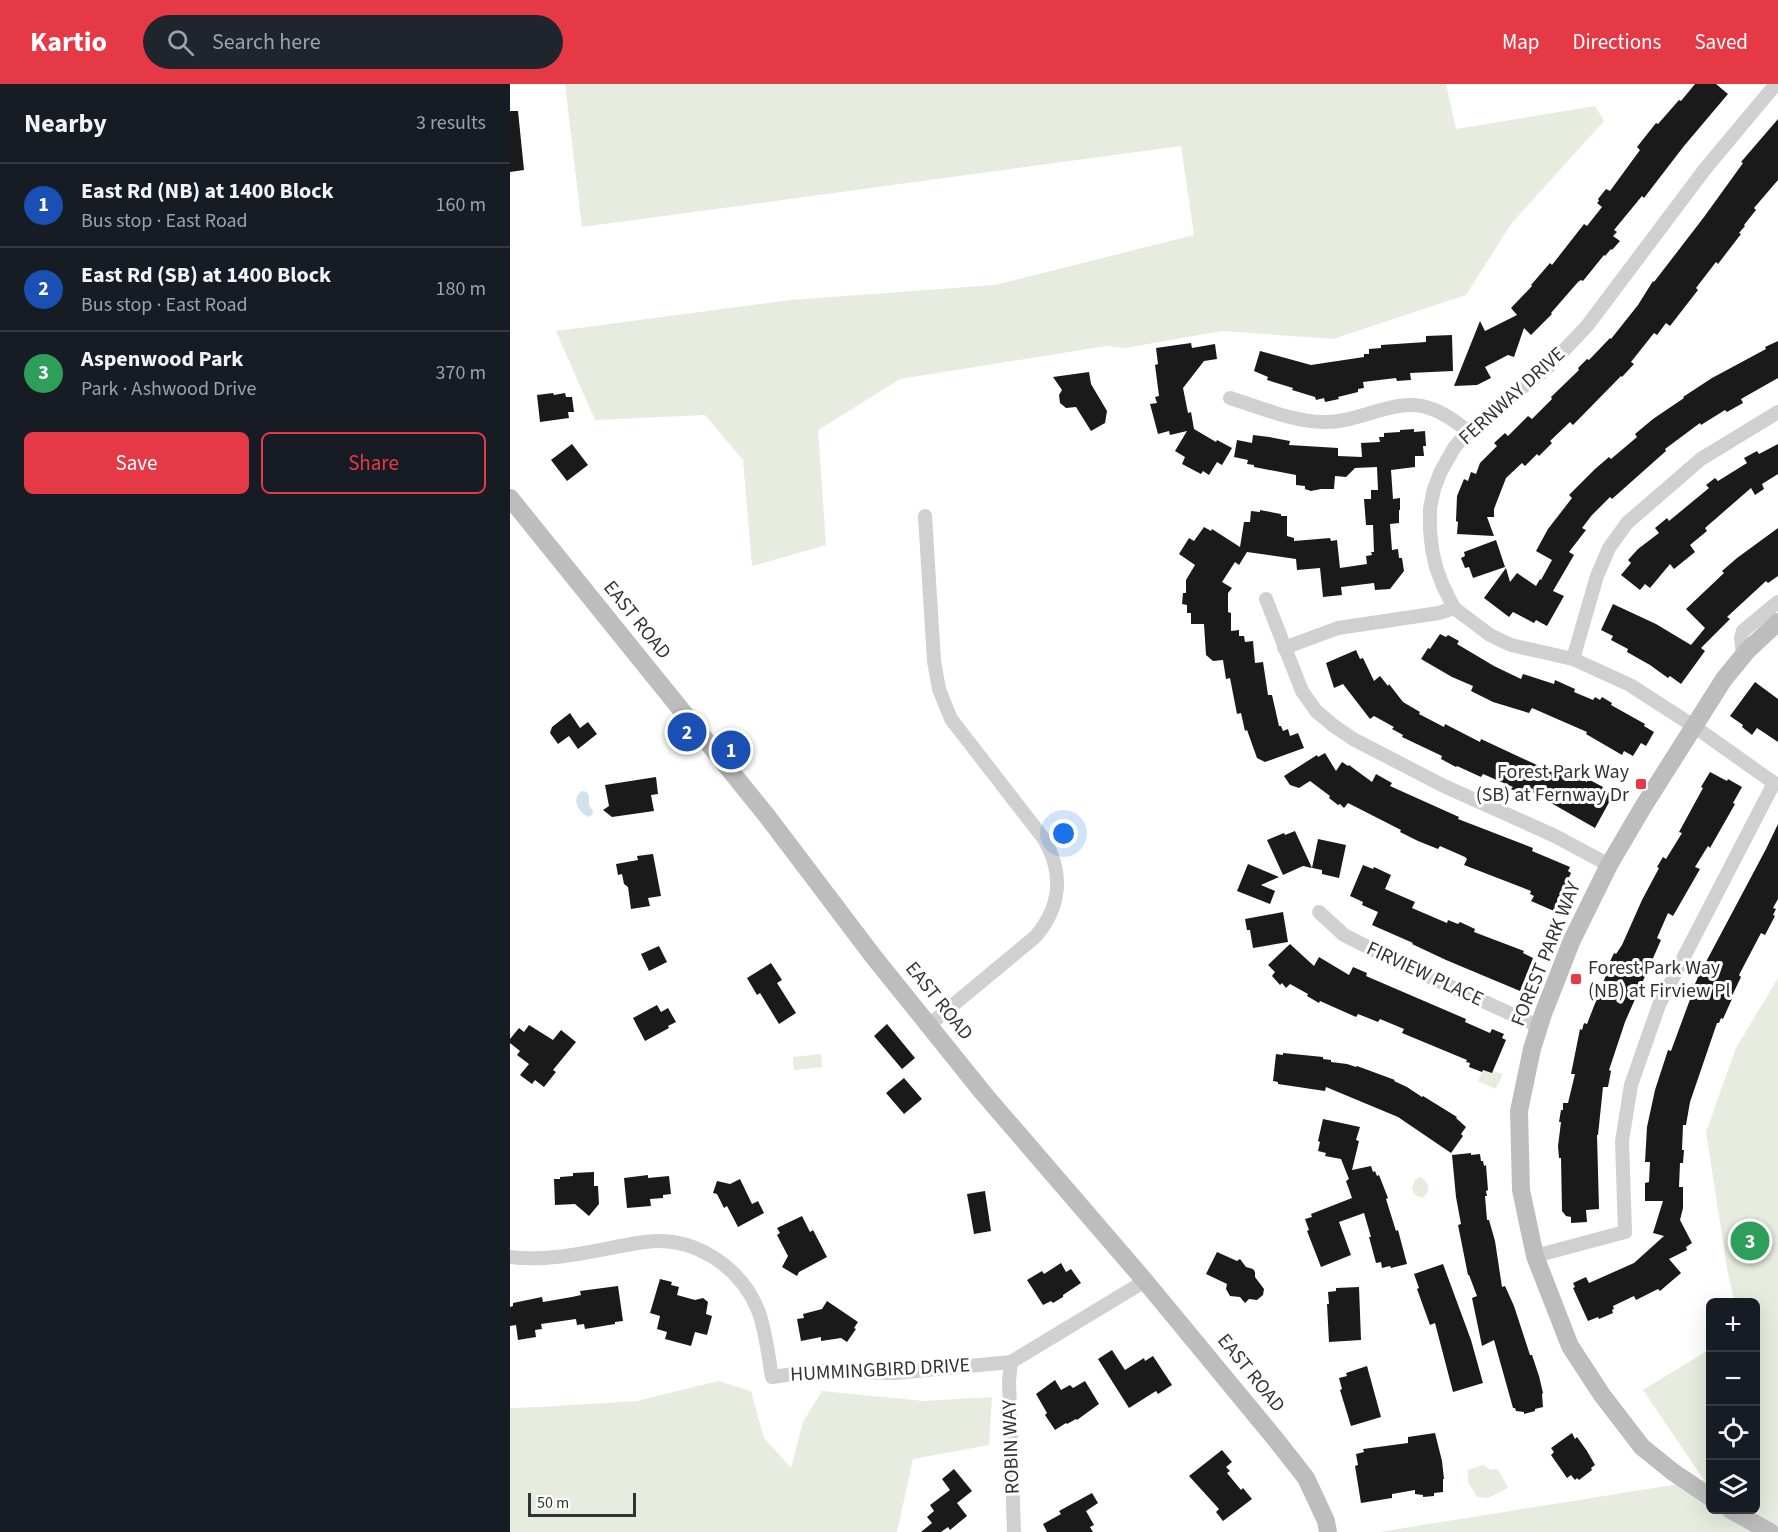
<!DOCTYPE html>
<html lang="en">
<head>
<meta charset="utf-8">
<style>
	:root { --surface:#171b24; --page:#20242c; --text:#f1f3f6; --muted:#9ea1a6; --line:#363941; --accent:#e63946 }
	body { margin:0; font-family:"Source Sans 3",sans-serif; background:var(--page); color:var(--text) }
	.controls { position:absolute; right:18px; bottom:18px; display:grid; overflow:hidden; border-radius:9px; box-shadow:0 6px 24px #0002 }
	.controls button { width:54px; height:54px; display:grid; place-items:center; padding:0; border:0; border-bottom:2px solid var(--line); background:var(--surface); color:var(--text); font:30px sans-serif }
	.scale { position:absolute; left:18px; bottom:15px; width:108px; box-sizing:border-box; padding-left:6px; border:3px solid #333; border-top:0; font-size:16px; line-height:21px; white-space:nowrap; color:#333; -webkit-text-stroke:4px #fff; paint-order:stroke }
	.you { position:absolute; left:554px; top:750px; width:21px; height:21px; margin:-15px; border:4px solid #fff; border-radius:50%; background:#1a73e8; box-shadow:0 0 0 9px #1a73e833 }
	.badge { display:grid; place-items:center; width:39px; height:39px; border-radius:50%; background:var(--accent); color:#fff; font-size:20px; font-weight:700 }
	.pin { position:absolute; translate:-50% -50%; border:3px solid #fff; box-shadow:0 2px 6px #0006 }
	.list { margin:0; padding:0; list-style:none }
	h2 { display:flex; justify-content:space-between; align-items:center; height:78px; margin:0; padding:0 24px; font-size:26px }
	h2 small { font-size:20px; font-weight:400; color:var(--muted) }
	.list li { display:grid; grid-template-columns:39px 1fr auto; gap:18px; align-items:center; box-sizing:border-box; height:84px; padding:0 24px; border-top:2px solid var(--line) }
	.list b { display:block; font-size:22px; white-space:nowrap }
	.list p { margin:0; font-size:20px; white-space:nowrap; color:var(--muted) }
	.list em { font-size:20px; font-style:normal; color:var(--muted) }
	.actions { display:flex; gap:12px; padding:18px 24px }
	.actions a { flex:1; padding:14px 0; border:2px solid var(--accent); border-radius:9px; text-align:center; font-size:21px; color:var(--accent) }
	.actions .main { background:var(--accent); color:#fff }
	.icon { flex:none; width:33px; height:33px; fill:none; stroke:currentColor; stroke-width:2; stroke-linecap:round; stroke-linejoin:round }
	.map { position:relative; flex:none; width:1268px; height:1448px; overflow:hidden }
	header { display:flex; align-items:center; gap:36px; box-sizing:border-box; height:84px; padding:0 30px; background:var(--accent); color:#fff }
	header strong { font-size:28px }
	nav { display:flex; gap:33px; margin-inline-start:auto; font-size:21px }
	.search { width:420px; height:54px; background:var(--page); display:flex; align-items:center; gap:15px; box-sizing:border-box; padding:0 21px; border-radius:33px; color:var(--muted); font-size:22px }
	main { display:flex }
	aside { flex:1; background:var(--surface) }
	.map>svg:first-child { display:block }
</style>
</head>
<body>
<header>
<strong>Kartio</strong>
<div class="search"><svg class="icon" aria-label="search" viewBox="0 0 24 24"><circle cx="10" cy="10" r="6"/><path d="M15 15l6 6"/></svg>Search here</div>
<nav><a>Map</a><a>Directions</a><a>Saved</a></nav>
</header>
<main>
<aside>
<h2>Nearby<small>3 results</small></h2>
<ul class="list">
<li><span class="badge" style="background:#1a4fb4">1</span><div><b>East Rd (NB) at 1400 Block</b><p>Bus stop · East Road</p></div><em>160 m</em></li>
<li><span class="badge" style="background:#1a4fb4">2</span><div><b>East Rd (SB) at 1400 Block</b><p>Bus stop · East Road</p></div><em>180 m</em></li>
<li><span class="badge" style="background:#2e9e5b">3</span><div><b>Aspenwood Park</b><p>Park · Ashwood Drive</p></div><em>370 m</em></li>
</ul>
<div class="actions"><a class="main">Save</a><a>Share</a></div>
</aside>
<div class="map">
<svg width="1268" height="1448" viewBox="0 0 1268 1448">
	<rect width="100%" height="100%" fill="#fff"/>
	<!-- green -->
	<path fill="#e6ecdf" d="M55,0H936L946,45L1085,22L1094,37L1001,140L956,211L823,255L712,247L615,264L596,262L390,295L308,346L316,461L242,482L233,376L195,331L85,336L46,247L280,216L485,201L684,151L671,62L72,143Z
		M1268,894V1448H869L1194,1396L1133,1306L1200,1265V1426H1246V1218H1225L1218,1190L1196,1048L1226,964Z
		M311,970L312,983L284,986L283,973Z
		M973,986L982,989L983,987L993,990L986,1005L968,997Z
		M910,1093C919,1097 922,1108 912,1114L905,1111L902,1104L904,1097Z
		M208,1297L241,1307L254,1354L281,1384L293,1338L312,1307L414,1317L482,1313L479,1361L403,1375L387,1448H0V1324L30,1323L127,1317Z
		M973,1381L981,1386L988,1385L998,1404L978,1414L967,1413L958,1398V1386Z"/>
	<!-- water -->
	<path fill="#cfe2ee" d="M72,707L77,708L79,712V721L83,727L82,731L79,733C69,729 60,715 72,707Z"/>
	<!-- building -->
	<path fill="#1a1a1a" d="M1185,0H1206L1218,10L1174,62L1134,114L1132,112L1104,146L1107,148L1103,152L1110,157L1102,166L1101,165L1095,172L1094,171L1073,197L1071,196L1068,198L1041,229L1042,230L1021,251L1014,244L1004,273L998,271L975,283L981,294L967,301L944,302L970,237L975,247L1007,231L1001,224L1022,202L1021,201L1040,179L1042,181L1074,140L1077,142L1092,123L1087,119L1089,117L1088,115L1096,105L1100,107L1130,66L1127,63L1146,39L1148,40L1169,16L1171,17Z
		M0,27H8L14,86L0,88Z
		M1268,35V96L1244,124L1246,126L1234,141L1235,142L1229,149L1231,150L1208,180L1206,178L1186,204L1188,206L1160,242L1156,239L1147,251L1144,249L1121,278L1124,280L1112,293L1111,292L1063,341L1060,338L1040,357L1042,359L1029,372L1027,370L1015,382L1012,379L996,394L984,425V433H977L984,452L947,450L948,438L946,437L947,412L954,395L958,397L961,388L966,390L970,379L987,362L984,359L995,349L998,352L1018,332L1022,335L1042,315L1041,313L1069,286L1068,284L1077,275L1079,276L1100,254L1101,255L1128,221L1143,197L1144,198L1194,133L1233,79L1231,78Z
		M942,251L943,287L900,289L901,296L887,297L886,294L853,298L854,304L848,305V308L828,313L829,315L815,318L814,314L806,316L805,313L782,306L783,304L757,296L758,293L744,287L750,267L801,281L854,273V270H859V265L871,264V261L916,258V252Z
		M1268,257V294L1231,315L1233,319L1217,328L1215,326L1191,341L1190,339L1155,365L1156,367L1102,415L1100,413L1082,431L1072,444L1076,446L1059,468L1064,471L1043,507L1054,512L1037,542L1026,536L1024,539L1003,528L999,533L974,514L996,484L1000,498L1007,489L1026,502L1030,495L1031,496L1042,476L1026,467L1038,445L1062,414L1059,411L1085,385L1099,373L1101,375L1127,353L1125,350L1143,335L1174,314L1173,313L1202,294L1256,265L1255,263Z
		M681,259L682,264L705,260L707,275L694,277L673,304L678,329L681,328L684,345L706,358L707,356L722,364L712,381L707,378L699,391L693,387L691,390L672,380L675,373L665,367L677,347L660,351L659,347L648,350L640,320L647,319L645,313L649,312L645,281L648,280L646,264Z
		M579,288L581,300L597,327L595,339L581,347L566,323L556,324L550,319L549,311L552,306L543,293Z
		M43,309L44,311L55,309L56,313H62L64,328H58L59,334L30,338L27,311Z
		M904,345V348L915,347L916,362H913L914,372H905V383L881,386L883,415L890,414V426H889V439L880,440L882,466L888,465L889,474H892L894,487L880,505L865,506L864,499L831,503L832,511L813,513L810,484L787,486L786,475L737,468L729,481L725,478L712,498L722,504L718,509V528L721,529V547L729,546V552H734L735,558L743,557L745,579L753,578L758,611H762L769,642H771L773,647L778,645L780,652L788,649L794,664L755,678L747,674L737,646L735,647L731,629L727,630L720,594L716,595L713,576L703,577L696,571L694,540H681V529H677V521L672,520L673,509H676V496L685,481L669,470L679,454L684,457L694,443L701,447L702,445L730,463L734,438H740L741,427L750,428V426L771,430V432H777V452L784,454V457L820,454L821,457L827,456L830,484L857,480L856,472L862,471L861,468H864L863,441H856L854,415H861V406H868L867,383L845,384L836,393L825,392L824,405H811L801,407L795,405V402L786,401V391L744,383V381L737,380L738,376L724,373L727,356L742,359L743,351L759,353L780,357L779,361L828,364V372L852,373L851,359L870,358L869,353H874V349L890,348V346Z
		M62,360L78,381L57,397L41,376Z
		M1268,360V390L1252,400L1254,405L1245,411L1241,404L1195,444L1197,447L1180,461L1185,468L1164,485L1160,480L1140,504L1135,500L1130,506L1111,491L1121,479L1118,476L1128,465L1149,449L1145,444L1157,434L1159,437L1199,404L1196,401L1205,394L1208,397L1237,379L1234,374L1247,367L1249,370Z
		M1268,444V492L1258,499L1256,497L1217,533L1220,535L1191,564L1195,567L1171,600L1160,592L1158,594L1140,581L1117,568L1118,565L1101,556L1103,552L1091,546L1103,520L1146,540L1181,561L1195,544L1176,525L1214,489L1212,487L1227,474Z
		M986,456L995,483L963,494L959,483L955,484L951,474L955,472L954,468Z
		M930,550L936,553L938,551L949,557L947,560L984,582L1011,595L1013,590L1044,600L1045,596L1065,605L1064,608L1083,616L1085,613L1090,616L1092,613L1102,619L1101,621L1135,640L1134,642L1144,648L1136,662L1131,659L1123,672L1114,667L1112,671L1076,650L1077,648L1022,624L1019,629L983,618L961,607L963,602L942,593L911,575L918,564L920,565Z
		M846,566L850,575L853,574L864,597L870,592L878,602L879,600L893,618L910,628L909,630L934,643L935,640L970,658L971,655L1042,688L1044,683L1055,689L1056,687L1077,698L1078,695L1093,703L1092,705L1103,711L1085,744L1020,707L1017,713L1001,705L1003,703L973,690L971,693L947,682L946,683L931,675L932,672L892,653L893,651L882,645L884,643L864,632L860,635L833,600L824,604L816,579Z
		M1245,598L1268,615V658L1247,644L1242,651L1232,643L1233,641L1220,632Z
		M60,629L70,644L78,638L87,650L68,665L59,652L48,660L40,649L42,643Z
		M815,669L826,687L832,678L838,682L839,681L862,698L866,690L882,699L880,702L949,733L948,735L1023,764L1022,767L1060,783L1058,787L1061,789L1044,827L1021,817L1024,812L1020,810L1021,807L954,781L957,775L955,773L930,762L928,765L908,757L890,748L891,746L838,719L834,724L830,720L828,721L819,714L820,712L800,697L789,704L780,701L774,692L807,671L808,673Z
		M1200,688L1217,697L1218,695L1232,703L1223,719L1225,720L1200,764L1198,762L1185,783L1190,785L1163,832L1158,829L1147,854L1151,856L1115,938L1099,986L1101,987L1098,1003H1093L1088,1051H1087L1089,1125L1076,1126L1077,1138L1061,1139V1133L1056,1132L1052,1127L1051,1074H1049L1048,1062L1051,1038H1049L1051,1026H1053V1019H1058L1065,990H1061L1070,945L1072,946L1074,939L1077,940L1098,886H1096L1104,869L1106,870L1112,861L1132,816L1149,784L1147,783L1153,773L1156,775L1172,749L1169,748L1193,704L1191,703Z
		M146,693L148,710L141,711L144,727L102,733L93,726L99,722L95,701Z
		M1268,740V815L1263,824L1266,825L1263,831L1265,832L1255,851L1251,849L1229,891L1231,893L1221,914L1222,915L1213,935L1211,934L1209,939H1207L1180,1018L1176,1041H1173L1172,1066H1174L1173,1079H1170L1169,1103H1173V1124L1170,1136L1182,1159L1176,1163L1177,1166L1159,1175L1171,1189L1150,1207L1148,1205L1126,1216L1124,1212L1103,1222L1104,1225L1102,1226L1103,1229L1089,1235L1088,1233L1078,1237L1063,1204L1065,1203L1063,1199L1076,1193L1079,1199L1124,1179L1154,1152L1143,1149L1153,1117H1135V1099L1139,1098L1140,1078H1135L1137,1043L1145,1006L1158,966L1161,967L1182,910L1181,909L1189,891L1256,765Z
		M785,747L802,784L808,755L836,761L829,794L812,790V786L793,782L773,791L757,756L774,749L775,751Z
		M143,770L151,812L138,814L140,822L121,825L118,803L114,800L112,790L108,791L106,780L128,776L127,772Z
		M738,780L769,793L751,801L765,807L760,820L727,807Z
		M853,781L863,785L864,783L881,791L875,805L905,818L902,824L937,839L938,836L948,840L950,838L965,845L964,848L1014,867L1013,869L1023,874L1010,907L936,876L902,860L903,859L862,841L868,828L852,821L853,818L840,812Z
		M773,828L778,858L743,864L740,846H737L735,835Z
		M780,860L804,882L809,873L839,891L843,883L857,889L856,892L956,935L955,938L980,949L982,945L994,950L992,954L996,956L982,989L973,986L972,988L959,983L960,979L956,978L957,976L892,949L894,945L870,935L868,938L848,930L846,933L810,917L809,919L797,912L798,910L780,900L776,904L772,899L770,901L762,892L765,888L758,881Z
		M149,862L157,878L139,887L131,870Z
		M261,879L272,896L267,899L286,929L269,940L250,909L247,911L237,894Z
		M147,921L151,928L158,924L166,938L158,942L159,944L135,957L123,934Z
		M377,940L405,974L392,985L364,952Z
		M19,941L43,956L51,946L66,958L43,986L46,988L34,1003L25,996L22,1000L10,991L19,980L7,971L10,967L0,959V955L9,944L14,948Z
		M773,969L813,973V975L821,976V978L837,980L846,983L847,982L885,996L884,997L897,1003L912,1013L913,1012L947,1033L946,1034L956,1043L951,1050L953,1052L941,1069L888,1033L816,1003L815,1007L768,1000V998L763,997L766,970L773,971Z
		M394,994L412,1015L394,1030L376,1009Z
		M813,1035L850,1043L846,1056L849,1057L842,1086L861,1082L863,1088L865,1087L867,1092L869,1091L878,1114L876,1115L886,1147L888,1146L897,1180L881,1184L880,1182L872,1184L871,1178L866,1179L859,1153H861L854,1129L829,1138L841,1171L811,1183L797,1147L799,1146L795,1135L802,1133L801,1130L842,1114L836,1097L839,1095L831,1075L815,1072L816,1069L808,1067L810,1058L808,1057Z
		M961,1069V1071L970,1070L971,1077H973L974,1082L976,1081L978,1106L976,1107L977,1112H975L977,1136H979L985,1157L992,1203L995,1202L1004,1222L1020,1271H1022L1029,1292L1033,1309L1032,1310L1033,1323L1025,1325V1327L1014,1330V1328L1006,1327L1005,1324H1003L984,1256L972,1262L962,1214L967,1212L959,1191H958L948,1141L951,1140L946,1113L942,1071Z
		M84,1088V1102H88L89,1120L79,1132L65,1120L45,1121L44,1095H50V1093L63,1092V1089Z
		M138,1091V1094L159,1092L161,1110L153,1111V1114L140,1115L141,1122L117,1124L114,1094Z
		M230,1095L242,1120L248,1117L254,1129L228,1143L217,1122L214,1124L207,1110L203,1109L207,1097L220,1100Z
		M475,1107L481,1147L464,1150L457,1110Z
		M292,1132L300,1148L303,1146L317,1173L289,1188L287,1192L272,1183L278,1172L267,1151L270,1149L267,1144Z
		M707,1168L727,1177L730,1175L736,1183L743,1185L745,1188V1193L754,1205L753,1211L747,1216L739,1215L735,1219L730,1213L720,1212L716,1205L717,1200L696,1190Z
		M551,1179L556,1188L561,1185L571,1199L553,1211V1213L543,1219L541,1217L533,1221L517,1196L532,1187L534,1190Z
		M933,1180L961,1256L973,1299L943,1308L925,1239L920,1241L907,1205L909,1204L904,1190Z
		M150,1195L162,1198L161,1201L169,1203L167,1211L185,1216L193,1214L198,1218L196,1230L202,1232L197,1251L185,1248L181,1262L155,1255L157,1248L147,1245L150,1232L140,1229Z
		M108,1202L113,1237L105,1238V1240L75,1245L74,1240L67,1241L66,1235L31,1240L32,1245L25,1246L26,1253L8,1256L6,1241L0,1242V1223L3,1222V1219L32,1213L33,1218L62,1213L71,1211L70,1207Z
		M849,1203L851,1256L819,1258L817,1220H819L818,1208L826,1207V1204Z
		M317,1217L348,1238L344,1244L346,1245L337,1258L331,1254L311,1257V1253L291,1257L287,1235L294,1234L293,1230L312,1225Z
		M602,1266L615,1286L634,1274L635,1277L643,1272L662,1301L648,1310L646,1307L619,1324L588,1275Z
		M857,1282L871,1333L841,1342L830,1306L832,1305L829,1294L837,1292L836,1289Z
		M545,1296L551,1306L560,1301L563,1304L575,1297L589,1320L567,1336L566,1335L557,1340L556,1339L545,1346L535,1331L537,1329L526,1310Z
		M925,1349L932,1377L934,1395H933V1408L924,1409V1412L913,1413V1411L905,1410V1406L882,1410V1414L851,1419L845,1382L848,1381L846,1370L854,1368L853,1365L898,1359V1353Z
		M1062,1349L1065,1355L1067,1353L1077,1367L1085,1381L1081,1384L1082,1386L1069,1396L1067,1394L1065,1396L1061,1391L1057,1394L1041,1371L1044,1368L1041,1364Z
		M712,1366L722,1378L716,1383L720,1387L717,1389L731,1406L733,1404L742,1415L713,1437L706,1428L709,1425L679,1392Z
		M444,1385L462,1407L447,1419L457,1432L440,1446L438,1443L431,1448H411L422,1439L417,1433L424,1427L420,1421L440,1406L432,1395Z
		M582,1409L588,1419L576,1427L584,1441L580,1443L583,1448H537L533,1440L551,1430L549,1427Z"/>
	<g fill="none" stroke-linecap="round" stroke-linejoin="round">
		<!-- street -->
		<path stroke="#d0d0d0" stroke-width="14" d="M720,314C749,323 784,338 814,338C851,339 886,311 922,325C935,329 947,339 958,347
			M415,432L424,577L429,605L441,635L534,755C554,789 551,823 525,853L419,941
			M756,515L792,607L806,627L824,642L843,655L934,702L1045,752L1099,781
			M774,564L828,544L929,529L944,524
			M1233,571L1231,554L1233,547L1268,518
			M1063,575L1087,492L1099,464L1117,439L1191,375L1268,328
			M809,828L834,851L893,881L1028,942
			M1025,1172L1115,1148L1112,1057L1121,1001L1149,921L1264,699L1185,643L1120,601L1063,575L1001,561L980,551L944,524L933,502L926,483L922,465L920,446V424L924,405L931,387L944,364L958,347L1038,283L1077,242L1195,85L1266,0
			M0,1173C45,1179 91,1164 135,1158C183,1151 230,1182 248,1226C256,1247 258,1271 262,1293L307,1287L385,1289L501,1278L635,1197
			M501,1278L499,1297L504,1448"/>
		<!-- secondary -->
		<path stroke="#bdbdbd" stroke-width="18" d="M0,414L257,732L363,872L474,1010L635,1197L767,1357L796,1394L816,1437L818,1448
			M1200,1413L1163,1388L1132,1363L1092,1311L1060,1262L1025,1172L1011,1106L1009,1027L1022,965L1033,930L1062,856L1099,781L1133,723L1214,595L1237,567L1268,538
			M1221,1426L1260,1448"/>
	</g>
	<!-- markers -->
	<g fill="#e63946" stroke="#fff" stroke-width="2">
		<rect x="1125" y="694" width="12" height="12" rx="3"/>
		<rect x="1060" y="889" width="12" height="12" rx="3"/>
	</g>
	<g text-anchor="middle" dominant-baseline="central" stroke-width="6" stroke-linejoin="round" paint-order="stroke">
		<!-- street labels -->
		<g font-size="20" fill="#333" stroke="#fff">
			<text transform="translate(1002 312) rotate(-42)">FERNWAY DRIVE</text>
			<text transform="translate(127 536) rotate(51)">EAST ROAD</text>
			<text transform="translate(1036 870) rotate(-68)">FOREST PARK WAY</text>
			<text transform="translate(915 890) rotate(25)">FIRVIEW PLACE</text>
			<text transform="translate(429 917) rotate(51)">EAST ROAD</text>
			<text transform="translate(370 1286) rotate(-3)">HUMMINGBIRD DRIVE</text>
			<text transform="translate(741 1289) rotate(51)">EAST ROAD</text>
			<text transform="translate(501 1363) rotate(-92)">ROBIN WAY</text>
		</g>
		<!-- poi labels -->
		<g font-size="20" fill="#333" stroke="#fff" text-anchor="end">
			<text x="1119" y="688">Forest Park Way<tspan x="1119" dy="23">(SB) at Fernway Dr</tspan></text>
			<text x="1078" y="884" text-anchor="start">Forest Park Way<tspan x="1078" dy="23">(NB) at Firview Pl</tspan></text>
		</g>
	</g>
</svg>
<div class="controls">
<button>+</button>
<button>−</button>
<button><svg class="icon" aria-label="locate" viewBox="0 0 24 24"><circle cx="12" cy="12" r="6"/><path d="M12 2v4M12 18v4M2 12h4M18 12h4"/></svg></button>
<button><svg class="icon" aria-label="layers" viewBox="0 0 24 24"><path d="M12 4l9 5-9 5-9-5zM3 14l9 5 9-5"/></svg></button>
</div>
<div class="scale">50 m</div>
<div class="you"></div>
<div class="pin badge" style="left:221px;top:666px;background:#1a4fb4">1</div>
<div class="pin badge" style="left:177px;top:648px;background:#1a4fb4">2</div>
<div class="pin badge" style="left:1240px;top:1157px;background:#2e9e5b">3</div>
</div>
</main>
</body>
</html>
